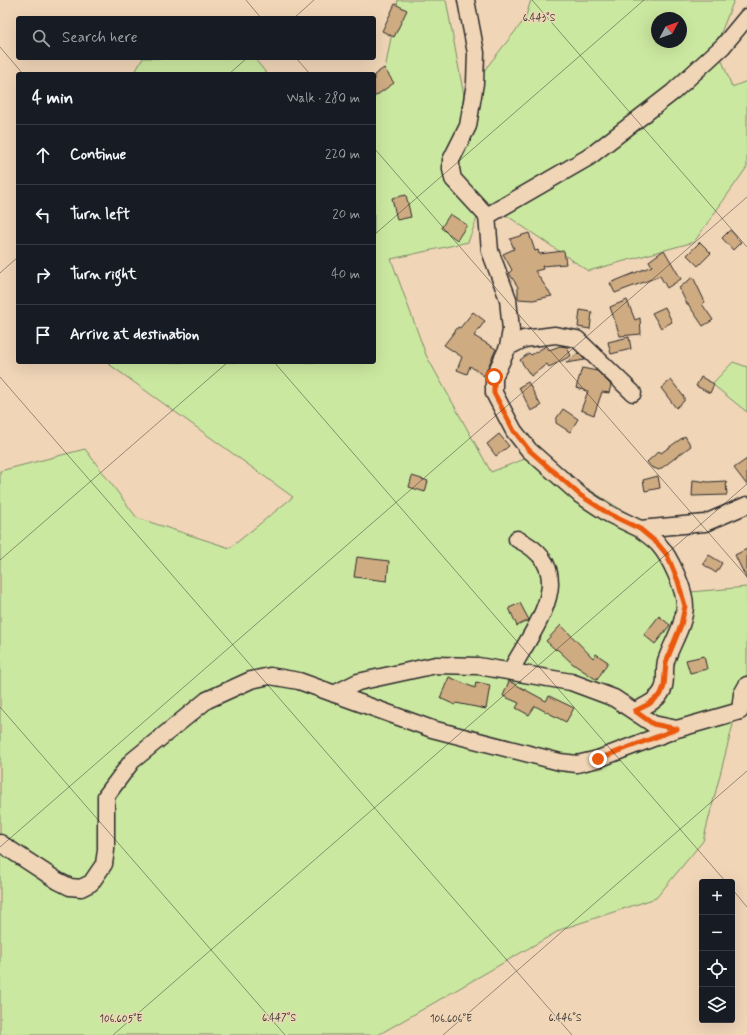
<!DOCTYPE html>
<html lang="en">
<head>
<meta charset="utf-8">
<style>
	:root { --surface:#171b24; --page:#242831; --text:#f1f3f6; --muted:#9ea1a6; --line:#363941 }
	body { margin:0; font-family:Mynerve,sans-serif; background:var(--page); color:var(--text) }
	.controls { position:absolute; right:12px; bottom:12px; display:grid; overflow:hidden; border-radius:4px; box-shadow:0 4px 16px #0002 }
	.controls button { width:36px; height:36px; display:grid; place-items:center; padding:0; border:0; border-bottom:1px solid var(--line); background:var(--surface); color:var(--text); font:20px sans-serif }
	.compass { position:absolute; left:651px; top:12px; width:36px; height:36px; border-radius:50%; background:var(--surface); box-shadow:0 4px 16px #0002; rotate:49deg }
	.stop { position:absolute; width:12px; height:12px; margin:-9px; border:3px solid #ea580c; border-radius:50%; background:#fff }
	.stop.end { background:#ea580c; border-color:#fff; box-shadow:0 1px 4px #0008 }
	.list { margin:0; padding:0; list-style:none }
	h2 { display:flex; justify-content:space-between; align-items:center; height:52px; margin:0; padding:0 16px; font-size:17px }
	h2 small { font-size:13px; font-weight:400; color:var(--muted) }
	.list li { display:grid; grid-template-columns:26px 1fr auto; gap:12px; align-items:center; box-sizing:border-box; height:60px; padding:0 16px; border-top:1px solid var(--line) }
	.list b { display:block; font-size:15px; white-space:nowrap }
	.list em { font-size:13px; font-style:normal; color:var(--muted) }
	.icon { flex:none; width:22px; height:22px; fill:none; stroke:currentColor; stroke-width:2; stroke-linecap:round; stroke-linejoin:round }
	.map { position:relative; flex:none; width:747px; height:1035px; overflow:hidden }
	.search { position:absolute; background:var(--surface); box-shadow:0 4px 16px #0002; left:16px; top:16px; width:360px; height:44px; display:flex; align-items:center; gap:10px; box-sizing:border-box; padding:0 14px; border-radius:4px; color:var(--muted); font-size:15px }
	.panel { position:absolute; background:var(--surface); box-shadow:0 4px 16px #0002; left:16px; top:72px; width:360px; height:292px; border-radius:4px }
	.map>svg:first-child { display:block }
</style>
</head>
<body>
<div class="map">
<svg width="747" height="1035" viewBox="0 0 747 1035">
	<rect width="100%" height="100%" fill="#f0d5b7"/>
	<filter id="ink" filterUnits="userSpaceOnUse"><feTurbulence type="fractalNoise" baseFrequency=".025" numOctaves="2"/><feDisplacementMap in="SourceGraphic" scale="8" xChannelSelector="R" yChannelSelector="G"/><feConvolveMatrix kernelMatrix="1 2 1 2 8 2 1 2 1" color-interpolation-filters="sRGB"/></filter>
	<g filter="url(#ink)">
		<!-- green -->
		<path fill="#cbe8a0" stroke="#7b8a66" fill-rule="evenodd" d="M398,0H446L464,96L525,19L531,0H734L716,45L732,87L747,81V167L694,242L588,271L484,200L468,242L391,259L426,355L491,472L535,455L650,528L679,593L747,587V680L742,689L703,841L656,898L562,929L378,1035H0V471L85,449L137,518L230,548L293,497L106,362H374V91H381ZM657,18H681V42H657Z
			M143,58H254L267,74H134Z
			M733,362L747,367V412L712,384Z"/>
		<!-- building -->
		<path fill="#cfab82" stroke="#2b2b2b" d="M395,4L407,10L394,37L382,31Z
			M384,68L394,83L374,97V75Z
			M406,195L411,217L397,220L392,198Z
			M450,214L467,225L457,240L441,228Z
			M730,230L741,242L733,250L722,238Z
			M529,233L535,251L538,250L539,254L564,251L566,264L542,266L543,269L535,271L552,296L533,300L518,299V287L509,273L512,270L503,254L514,249L510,239Z
			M700,242L711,253L698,266L687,255Z
			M664,250L681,279L667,288L660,276L615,293L610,283L652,266L649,261Z
			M693,277L705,302L702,304L713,320L703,326L688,304H687L679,288Z
			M627,300L635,320L640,318L641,334L620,336L610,307Z
			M665,307L672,322L661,328L652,313Z
			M580,310L592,312L590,329L578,327Z
			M473,312L485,321L474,336L496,349L484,376L470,366L467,374L457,370L462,357L444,345L458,327L460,328Z
			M629,337L631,349L611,354L608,342Z
			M546,346L549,350L560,346L567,347L571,356L549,367L547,364L531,376L520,360L529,353L531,355Z
			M578,353L585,360L566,363Z
			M582,368L597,371L611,385L609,393L602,392L594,415L581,410L588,391L576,388Z
			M701,377L714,384L710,393L696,386Z
			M671,380L684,397V401L676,408L661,388Z
			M528,382L541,406L531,411L519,387Z
			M563,409L578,419L570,432L556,423V419Z
			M499,434L509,446L496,456L487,444Z
			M685,436L691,446L659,470L651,467L647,462L659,451L661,453Z
			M747,459V485L734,468Z
			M412,476L428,481L425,492L409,487Z
			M658,476L660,488L645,491L643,480Z
			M693,480L708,482L726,481L727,495L692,496Z
			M747,549V580L735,555Z
			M709,555L722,563L716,573L703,564Z
			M357,557L389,561L387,581L354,577Z
			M520,603L529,620L517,626L509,608Z
			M659,616L670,625L655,644L644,635Z
			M561,625L593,658L596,654L608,662L597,680L573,664L557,649L556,650L546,641Z
			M704,656L707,669L690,673L686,660Z
			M449,677L475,688L476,682L490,685L486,709L456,703L455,705L440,698Z
			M509,681L546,701L549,696L574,708L566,722L535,706L529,715L516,708L519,703L503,696Z"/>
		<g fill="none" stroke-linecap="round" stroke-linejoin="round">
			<!-- minor casing -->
			<g stroke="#2b2b2b" stroke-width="19">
				<path id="minor" d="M466,0L476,53L475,83L468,126L451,160V169L453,179L487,216L490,251L508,299L511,330L508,347L494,377V393L514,431L529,450L580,495L609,514L640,529L705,523L747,505
					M487,216L589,157L673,92L723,46L747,17
					M508,347L524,339L555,335L577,339L633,393
					M511,670C535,626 582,570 517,539
					M334,694L358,682L436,665L478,666L571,682L614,698L653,724L677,729
					M635,711C647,705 661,699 664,686C666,678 664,669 666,661C672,643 684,626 685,606C685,590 670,557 659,545C654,539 646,534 640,529
					M0,843L58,881L70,887L81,888L91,883L104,864L106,850V796L132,761L207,700L251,680L270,676L299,681L432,729L560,762L577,764L598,759L677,729L740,711L742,694L747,685"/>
			</g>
			<!-- minor -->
			<use href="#minor" stroke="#f0d5b7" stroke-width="16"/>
		</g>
	</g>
	<g fill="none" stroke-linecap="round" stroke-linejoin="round" filter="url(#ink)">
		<!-- route -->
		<path stroke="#ea580c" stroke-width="5" d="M494,377V393L514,431L529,450L580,495L609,514L640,529L658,544L667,555L678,581L685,606L681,625L666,662L664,686L661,694L649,704L635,711L653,724L677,729L598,759"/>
	</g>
	<!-- ticks -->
	<path fill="none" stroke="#2b2b2b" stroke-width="1" stroke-opacity="0.45" d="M246,0L261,18M532,0L747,247M294,18L314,0M0,47L23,74M296,58L310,74M229,74L247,58M374,148L747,577M374,235L644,0M0,273L18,257M274,362L726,882M0,377L572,1035M0,560L228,362M0,707L285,1035M0,847L747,197M732,889L747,907M113,1035L747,484M443,1035L747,771"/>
	<g font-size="10" text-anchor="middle" fill="#2b2b2b" stroke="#f0d5b7" stroke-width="3" stroke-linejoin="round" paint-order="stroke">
		<text x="539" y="21">6.443°S</text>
		<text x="279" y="1021">6.447°S</text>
		<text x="565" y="1021">6.446°S</text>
		<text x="121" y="1022">106.605°E</text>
		<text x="451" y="1022">106.606°E</text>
	</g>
</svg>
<div class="controls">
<button>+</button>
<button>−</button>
<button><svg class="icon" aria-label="locate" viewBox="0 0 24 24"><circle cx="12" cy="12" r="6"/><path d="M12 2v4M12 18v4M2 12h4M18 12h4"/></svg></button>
<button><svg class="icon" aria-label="layers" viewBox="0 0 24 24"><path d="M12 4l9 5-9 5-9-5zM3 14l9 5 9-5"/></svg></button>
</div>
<svg class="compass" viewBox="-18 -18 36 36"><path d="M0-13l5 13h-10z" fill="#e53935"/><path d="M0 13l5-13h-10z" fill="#9ea1a6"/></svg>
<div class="stop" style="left:494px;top:377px"></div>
<div class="stop end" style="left:598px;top:759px"></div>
<div class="search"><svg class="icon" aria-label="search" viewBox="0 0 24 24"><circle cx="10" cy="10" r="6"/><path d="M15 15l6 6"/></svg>Search here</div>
<section class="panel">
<h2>4 min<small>Walk · 280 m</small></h2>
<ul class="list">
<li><svg class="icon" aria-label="ahead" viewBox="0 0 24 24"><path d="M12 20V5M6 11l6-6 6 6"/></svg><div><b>Continue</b></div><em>220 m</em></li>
<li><svg class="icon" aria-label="left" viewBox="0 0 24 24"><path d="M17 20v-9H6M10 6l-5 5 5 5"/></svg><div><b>Turn left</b></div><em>20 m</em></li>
<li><svg class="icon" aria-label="right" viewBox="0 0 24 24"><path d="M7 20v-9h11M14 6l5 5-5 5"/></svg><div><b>Turn right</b></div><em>40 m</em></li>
<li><svg class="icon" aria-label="arrive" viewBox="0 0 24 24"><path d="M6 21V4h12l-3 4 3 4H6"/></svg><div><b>Arrive at destination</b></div></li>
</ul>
</section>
</div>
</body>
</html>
